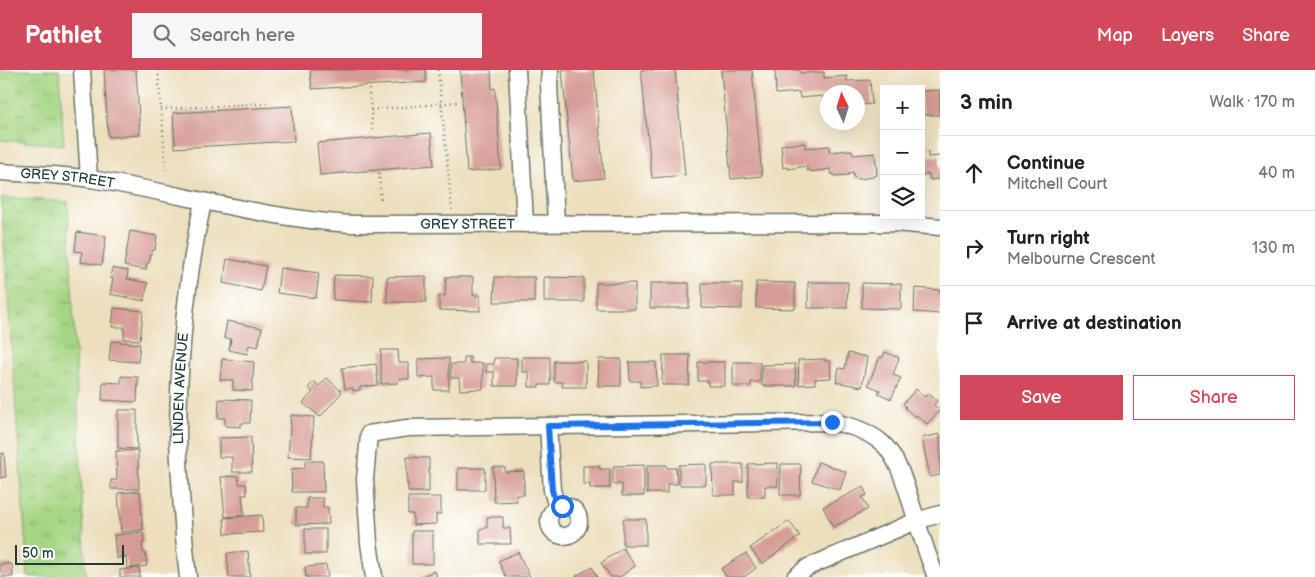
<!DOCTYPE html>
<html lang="en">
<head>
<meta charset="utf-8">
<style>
	:root { --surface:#fff; --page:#f6f6f6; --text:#202124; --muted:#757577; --line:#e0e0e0; --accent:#d1495b }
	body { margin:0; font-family:"Balsamiq Sans",sans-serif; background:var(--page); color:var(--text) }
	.controls { position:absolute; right:15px; top:15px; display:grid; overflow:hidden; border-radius:0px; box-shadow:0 5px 20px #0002 }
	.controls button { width:45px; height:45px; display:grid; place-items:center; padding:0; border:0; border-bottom:1px solid var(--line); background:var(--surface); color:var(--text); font:25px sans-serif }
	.compass { position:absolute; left:820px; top:15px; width:45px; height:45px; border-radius:50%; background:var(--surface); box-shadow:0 5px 20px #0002; rotate:356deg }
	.scale { position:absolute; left:15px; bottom:12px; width:109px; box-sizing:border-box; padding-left:5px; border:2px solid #1f3d34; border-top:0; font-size:14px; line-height:18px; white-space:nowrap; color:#1f3d34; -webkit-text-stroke:4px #fff; paint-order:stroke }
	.stop { position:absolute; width:15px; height:15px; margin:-11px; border:4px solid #1a73e8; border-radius:50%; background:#fff }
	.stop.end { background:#1a73e8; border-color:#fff; box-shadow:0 1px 5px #0008 }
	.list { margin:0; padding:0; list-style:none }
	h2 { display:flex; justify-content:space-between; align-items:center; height:65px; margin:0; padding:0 20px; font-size:21px }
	h2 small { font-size:16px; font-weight:400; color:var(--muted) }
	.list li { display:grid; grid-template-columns:32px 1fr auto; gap:15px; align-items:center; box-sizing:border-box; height:75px; padding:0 20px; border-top:1px solid var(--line) }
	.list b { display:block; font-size:19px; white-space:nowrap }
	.list p { margin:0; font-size:16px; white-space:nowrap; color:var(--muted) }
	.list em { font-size:16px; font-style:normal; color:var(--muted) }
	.actions { display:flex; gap:10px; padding:15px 20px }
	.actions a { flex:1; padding:11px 0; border:1px solid var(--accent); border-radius:0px; text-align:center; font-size:18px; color:var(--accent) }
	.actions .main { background:var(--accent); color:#fff }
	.icon { flex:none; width:28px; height:28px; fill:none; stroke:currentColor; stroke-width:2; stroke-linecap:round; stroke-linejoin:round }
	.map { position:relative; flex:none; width:940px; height:507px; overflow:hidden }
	header { display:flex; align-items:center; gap:30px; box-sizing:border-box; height:70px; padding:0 25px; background:var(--accent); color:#fff }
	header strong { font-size:24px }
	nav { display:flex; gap:28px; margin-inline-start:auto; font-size:18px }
	.search { width:350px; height:45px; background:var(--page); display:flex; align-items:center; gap:12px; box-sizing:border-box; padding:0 18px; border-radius:0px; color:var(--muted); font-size:19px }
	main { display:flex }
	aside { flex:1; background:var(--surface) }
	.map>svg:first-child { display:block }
</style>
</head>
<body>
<header>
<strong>Pathlet</strong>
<div class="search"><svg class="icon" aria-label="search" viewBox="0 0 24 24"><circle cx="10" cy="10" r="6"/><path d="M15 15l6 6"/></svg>Search here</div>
<nav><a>Map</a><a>Layers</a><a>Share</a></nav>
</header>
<main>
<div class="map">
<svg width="940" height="507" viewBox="0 0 940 507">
	<defs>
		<pattern id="grass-tufts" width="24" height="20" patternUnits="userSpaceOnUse" patternTransform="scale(1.25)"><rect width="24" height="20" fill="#a6d683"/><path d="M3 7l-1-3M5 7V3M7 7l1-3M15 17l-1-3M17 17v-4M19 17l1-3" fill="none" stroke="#87af6c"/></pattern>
	</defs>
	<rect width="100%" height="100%" fill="#fff"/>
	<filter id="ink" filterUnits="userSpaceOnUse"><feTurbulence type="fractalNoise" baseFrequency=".02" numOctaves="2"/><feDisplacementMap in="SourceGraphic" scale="10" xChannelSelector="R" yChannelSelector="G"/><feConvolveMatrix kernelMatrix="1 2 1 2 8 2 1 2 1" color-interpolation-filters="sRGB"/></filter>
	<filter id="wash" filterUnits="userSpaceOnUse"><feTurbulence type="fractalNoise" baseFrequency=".0096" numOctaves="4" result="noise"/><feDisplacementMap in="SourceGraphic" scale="20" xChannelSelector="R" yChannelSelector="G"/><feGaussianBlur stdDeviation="1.12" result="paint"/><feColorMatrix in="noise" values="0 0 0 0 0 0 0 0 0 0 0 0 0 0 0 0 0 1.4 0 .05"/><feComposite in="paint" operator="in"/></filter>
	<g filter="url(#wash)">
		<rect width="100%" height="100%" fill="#eddfbd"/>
		<!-- grass -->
		<path fill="url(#grass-tufts)" stroke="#628a5c" d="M0,0H59L64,75L0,70Z
			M1,127L68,132L86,507H28Z"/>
		<g id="blocks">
			<!-- building -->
			<path fill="#d69b95" d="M104,0H136L140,65L108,67Z
				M310,0H426V12L312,19Z
				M460,0H491L492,19L495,18L501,99L467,102Z
				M562,0H594L604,108L573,111Z
				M641,0H675L685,105L652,108Z
				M721,0H752L762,106L731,109Z
				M775,0H800V3L824,2V8L847,6V11L870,10L872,34L858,35V22H828V32H823V26L800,28L799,22L776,24Z
				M940,20V45H924L923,39H921V21Z
				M292,36L294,71L175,78L173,43Z
				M431,63L434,95L320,105L317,73Z
				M805,73V78L829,76V82L852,80L853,85L875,83L877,105L873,106V107L859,109L854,108L853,102L849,103V105L834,106V104H831L830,99L811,102V100L807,101V96L788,99V97L783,98L781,75Z
				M928,82V87L940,86V109L930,110L929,104L921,106V83Z
				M130,161L157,166L155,180H152L149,193H147L146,200L124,196Z
				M77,162L106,166L102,195L81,192L82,182L75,181Z
				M227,189L266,196L261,221L223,213Z
				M112,198L128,201L127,209L148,213L144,231L110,224L113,208H110Z
				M280,198L319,203L316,228L277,223Z
				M334,205L373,206L372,232L333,230Z
				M426,206V232H387V207Z
				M446,207H473V225H480V241L439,240V226H445Z
				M495,207H534V232H494Z
				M544,207L584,208V232H544Z
				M756,212L795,213V239L756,238Z
				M808,212H848L847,238H808Z
				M596,213H635V239H596Z
				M650,213H689V238H650Z
				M702,213H742V239L702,238Z
				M862,213L901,214V239L862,238Z
				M915,218L940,220V244L914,242Z
				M114,238L143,241L140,270L124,269V257H112Z
				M227,251L262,258L258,277L249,275L247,284L229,280L231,269L224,268Z
				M111,271L140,274L138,292L109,290Z
				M381,280H398L399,293H409V309H399L398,313L381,314Z
				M885,282L899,288L893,305L901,308L891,329L878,323L880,320L868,315L880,287L882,288Z
				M848,283L867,287L862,317L836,312L839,298L845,299Z
				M663,285H690L689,315H662Z
				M464,287H470V293H483V319L460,320L459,308H451V294H464Z
				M522,287H550V315H539V317H529V302H522Z
				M449,288V320H434V307L418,308V289Z
				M494,288H517V316H494V302H486V294H494Z
				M222,289L254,292L252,321L233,320V310H220Z
				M599,289H621V316H598Z
				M825,289V291H830L831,308L815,309V314L799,315L798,290Z
				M554,291H586V317H562V312H554Z
				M629,292H656L657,316L640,317V311H630Z
				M698,292H725V316H708V311H698Z
				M733,292H760V312H751V316H733Z
				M376,294L378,315L360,317V320L353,321V318L345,319L342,298Z
				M795,294L796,316H762V295Z
				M121,306L138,307L137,332L102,330L103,312L121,313Z
				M327,308L342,322L320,347L303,333L313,322L308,318L314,311L319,316Z
				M916,319L925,327L928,323L937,331L934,335L940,340L927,354L916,345L915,347L905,338L906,337L903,334Z
				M219,329L251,330L250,353H241V357L225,356V348H218Z
				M118,340H137V379L118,378Z
				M291,345L314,347L311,388L288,387Z
				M940,364V405L930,407L922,368Z
				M251,367L252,402H232V387H219V368Z
				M138,380L139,419H111V410H117L116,381Z
				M4,383L6,407L0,408V384Z
				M407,387L429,388V422H408V414L407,415Z
				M305,391H323L324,422H292L291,399L305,398Z
				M818,392L846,402L840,420L812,411Z
				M778,393V416H765V427H748V394Z
				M706,394V415H679V395Z
				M712,394H743V412H735V425H713Z
				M781,394H801L800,425H780Z
				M644,395V426H622V414H613V396Z
				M647,395H667V398H676L677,414H667V423H647Z
				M583,396H599V399H610V418H590V414H583Z
				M493,397H505V402L524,401V425H516L517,431L494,432Z
				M458,398H485V420H458Z
				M238,406L239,414H246L247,425H242L244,445L225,447L221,407Z
				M863,417L867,425L862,427L868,439L833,457L823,437Z
				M140,421L143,460L121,462L118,423Z
				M408,427H441V444H436V454L413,455V444H408Z
				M307,428H323V437H328L329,454L296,455V438H307Z
				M262,445L263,462L225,464L224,448Z
				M487,447H503V458H510L511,474H480V459L487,458Z
				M623,449H646V475H623Z
				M789,451L800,466L762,494L750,478Z
				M305,459H326V484H305Z
				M412,461H433V494H412Z
				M143,462L144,473H142L143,482H145L147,496L127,498L126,487L116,488L114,465Z
				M623,478L635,496L620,507H611L601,493Z
				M248,481L250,507H229L227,483Z
				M518,482L530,507H506L498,491Z
				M746,483L756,498L744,507H727L721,499Z
				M0,494H12L13,507H0Z
				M326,495L328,507H306L305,497Z
				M592,497L597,507H576V506Z
				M139,498L140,507H120V500Z
				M435,501L437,507H419Z"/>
		</g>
	</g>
	<g filter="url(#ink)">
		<use href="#blocks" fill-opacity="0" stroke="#677664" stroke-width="1"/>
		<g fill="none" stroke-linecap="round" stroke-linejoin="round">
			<!-- minor casing -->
			<g stroke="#677664" stroke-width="19">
				<g id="minor">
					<path d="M82,0L89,109"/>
					<path d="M517,0L525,154"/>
					<path d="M550,0L549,14L556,153"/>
					<path id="s1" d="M0,102C30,104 61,104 91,109C178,123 262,148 350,154L894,153L940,157"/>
					<path d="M548,356L552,420L557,438"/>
					<circle cx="564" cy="451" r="15"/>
					<path id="s2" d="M188,507C184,474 182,441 180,408C179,392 178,375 178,359C179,283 187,206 203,132"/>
					<path d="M374,507L369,473L365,409L369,364L407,358L832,352C850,355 866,360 881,372C901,389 909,428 917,452C923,471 929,489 936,507"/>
					<path d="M795,507L808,497L916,451L940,444"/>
				</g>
			</g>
			<!-- path -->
			<path stroke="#677664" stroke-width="2.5" stroke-dasharray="1 4" stroke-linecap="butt" d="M158,0L166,100
				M438,0L452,140
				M369,19L373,63
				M161,39L270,33
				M371,40L458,32
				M379,103L381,131"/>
			<!-- minor -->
			<use href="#minor" stroke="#fff" stroke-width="16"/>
		</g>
	</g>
	<g fill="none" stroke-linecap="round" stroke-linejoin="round" filter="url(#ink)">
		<!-- route -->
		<path stroke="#1a73e8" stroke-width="6" d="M562,436L557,438L552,420L548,356L832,352"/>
	</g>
	<g text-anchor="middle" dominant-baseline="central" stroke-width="4.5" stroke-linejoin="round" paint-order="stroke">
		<!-- street labels -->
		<g font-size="14" fill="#1f3d34" stroke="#fff">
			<text stroke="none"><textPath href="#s1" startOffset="68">GREY STREET</textPath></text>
			<text stroke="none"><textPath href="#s1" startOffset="472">GREY STREET</textPath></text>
			<text stroke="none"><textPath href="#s2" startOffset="189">LINDEN AVENUE</textPath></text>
		</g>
	</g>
</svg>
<div class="controls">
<button>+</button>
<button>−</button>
<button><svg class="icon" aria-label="layers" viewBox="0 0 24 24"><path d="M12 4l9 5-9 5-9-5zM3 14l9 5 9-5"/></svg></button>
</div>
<svg class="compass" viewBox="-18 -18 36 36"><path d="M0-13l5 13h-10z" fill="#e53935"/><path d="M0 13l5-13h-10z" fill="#757577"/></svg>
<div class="scale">50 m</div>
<div class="stop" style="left:562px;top:436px"></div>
<div class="stop end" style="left:832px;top:352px"></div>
</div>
<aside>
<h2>3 min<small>Walk · 170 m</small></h2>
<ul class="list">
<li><svg class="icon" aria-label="ahead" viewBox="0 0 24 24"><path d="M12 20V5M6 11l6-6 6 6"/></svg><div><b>Continue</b><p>Mitchell Court</p></div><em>40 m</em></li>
<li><svg class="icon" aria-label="right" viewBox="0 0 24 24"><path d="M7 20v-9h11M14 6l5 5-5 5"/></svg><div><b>Turn right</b><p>Melbourne Crescent</p></div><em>130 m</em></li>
<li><svg class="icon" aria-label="arrive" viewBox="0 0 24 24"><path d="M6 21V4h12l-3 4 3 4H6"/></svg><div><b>Arrive at destination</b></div></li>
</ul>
<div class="actions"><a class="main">Save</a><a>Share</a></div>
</aside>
</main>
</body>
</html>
